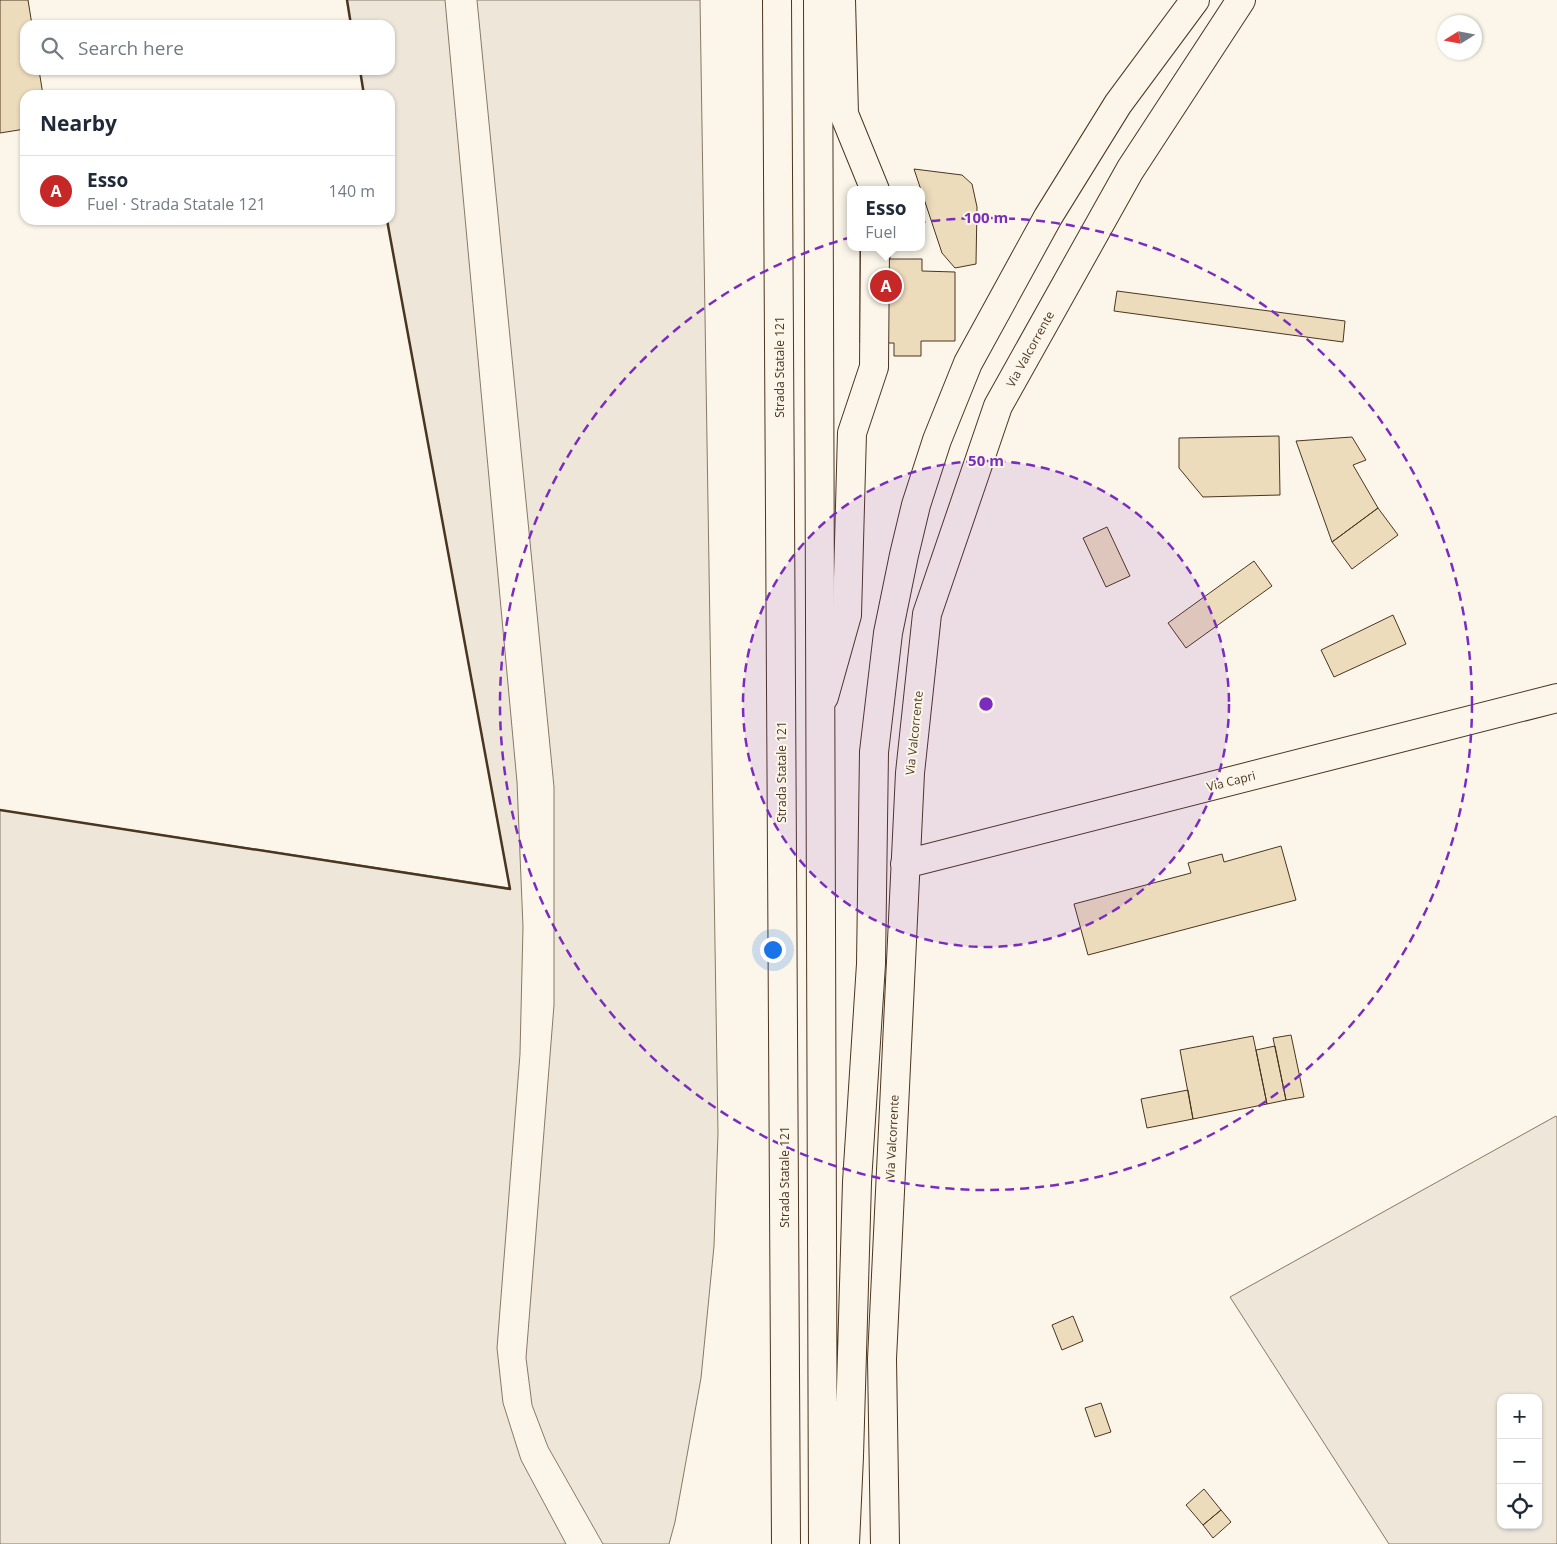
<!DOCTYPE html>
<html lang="en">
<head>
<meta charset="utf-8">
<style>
	:root { --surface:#fff; --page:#f6f6f7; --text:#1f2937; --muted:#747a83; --line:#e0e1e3; --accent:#c62828 }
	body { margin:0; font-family:"Open Sans",sans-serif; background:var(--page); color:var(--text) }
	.controls { position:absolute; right:15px; bottom:15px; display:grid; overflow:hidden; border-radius:10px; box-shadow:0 1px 4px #0004 }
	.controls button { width:45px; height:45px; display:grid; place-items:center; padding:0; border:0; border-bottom:1px solid var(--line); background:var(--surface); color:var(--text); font:25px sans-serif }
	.compass { position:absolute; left:1437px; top:15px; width:45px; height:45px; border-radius:50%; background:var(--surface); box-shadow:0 1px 4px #0004; rotate:259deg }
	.you { position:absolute; left:772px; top:949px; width:18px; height:18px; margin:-12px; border:4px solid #fff; border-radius:50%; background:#1a73e8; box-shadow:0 0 0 8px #1a73e833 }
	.badge { display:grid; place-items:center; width:32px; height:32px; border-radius:50%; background:var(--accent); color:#fff; font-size:16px; font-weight:700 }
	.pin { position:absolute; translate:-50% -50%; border:2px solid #fff; box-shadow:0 1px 5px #0006 }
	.popup { position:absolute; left:847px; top:186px; width:78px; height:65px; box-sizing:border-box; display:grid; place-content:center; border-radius:10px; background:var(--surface); filter:drop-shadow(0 1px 4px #0005); font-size:16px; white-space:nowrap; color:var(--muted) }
	.popup b { font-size:19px; color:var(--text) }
	.popup::after { content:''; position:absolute; left:50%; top:100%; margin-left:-10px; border:10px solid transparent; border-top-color:var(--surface) }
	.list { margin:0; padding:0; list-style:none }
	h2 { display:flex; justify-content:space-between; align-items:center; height:65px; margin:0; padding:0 20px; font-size:21px }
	h2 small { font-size:16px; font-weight:400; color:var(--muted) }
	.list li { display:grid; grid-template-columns:32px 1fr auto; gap:15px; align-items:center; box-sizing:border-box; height:70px; padding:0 20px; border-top:1px solid var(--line) }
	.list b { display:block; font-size:19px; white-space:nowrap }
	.list p { margin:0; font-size:16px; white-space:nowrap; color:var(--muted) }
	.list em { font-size:16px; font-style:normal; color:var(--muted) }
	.icon { flex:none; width:28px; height:28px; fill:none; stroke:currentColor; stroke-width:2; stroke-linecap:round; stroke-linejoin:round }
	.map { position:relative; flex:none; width:1557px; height:1544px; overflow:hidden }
	.search { position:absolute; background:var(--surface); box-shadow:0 1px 4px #0004; left:20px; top:20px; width:375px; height:55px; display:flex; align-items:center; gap:12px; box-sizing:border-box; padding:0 18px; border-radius:15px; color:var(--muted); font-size:19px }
	.panel { position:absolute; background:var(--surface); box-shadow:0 1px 4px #0004; left:20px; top:90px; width:375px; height:135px; border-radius:15px }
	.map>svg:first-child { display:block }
</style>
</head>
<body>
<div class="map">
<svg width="1557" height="1544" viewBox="0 0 1557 1544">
	<rect width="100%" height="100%" fill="#fbf6e9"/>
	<!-- green -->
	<path fill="#ede6d9" stroke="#887966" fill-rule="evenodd" d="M347,0H445L517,782L523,927L520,1054L497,1348L503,1403L521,1460L566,1544H0V810L510,888L387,220H390V95H364L360,70H390V25H351Z
		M477,0H700L718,1133L714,1246L701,1378L675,1522L669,1544H603L548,1447L532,1405L526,1358L554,1005V787Z
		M1556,1116L1557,1118V1544H1389L1230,1297ZM1501,1398H1538V1525H1501Z"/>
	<!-- building -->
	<path fill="#ecdcbc" stroke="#4a3520" d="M0,0H28L32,25H25V70H39L43,95H25V129L0,133Z
		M914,169L962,175L972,184L977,207L976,264L955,268L942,253Z
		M860,247H890V259H922V271L955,272V341H921V356H894V343H860Z
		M1117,291L1345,321L1343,342L1114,311Z
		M1279,436L1280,495L1203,497L1179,468V438Z
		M1352,437L1366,460L1353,465L1378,508L1332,542L1296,441Z
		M1378,508L1398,535L1352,569L1332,542Z
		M1107,527L1130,576L1106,587L1083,538Z
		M1254,561L1272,586L1186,648L1168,623Z
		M1393,615L1406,644L1334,677L1321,650Z
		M1281,846L1296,900L1088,955L1074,904L1191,873L1188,863L1222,854L1224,862Z
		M1291,1035L1304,1097L1286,1100L1273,1038Z
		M1253,1036L1267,1104L1193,1119L1180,1050Z
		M1275,1046L1286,1100L1267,1104L1256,1050Z
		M1188,1090L1193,1119L1147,1128L1141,1099Z
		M1073,1316L1083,1341L1062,1350L1052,1325Z
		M1101,1403L1111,1432L1095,1437L1085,1408Z
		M1204,1489L1221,1510L1203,1525L1186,1505Z
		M1221,1510L1231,1522L1213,1538L1203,1525Z"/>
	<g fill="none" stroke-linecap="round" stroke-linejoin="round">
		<!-- minor casing -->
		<g stroke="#4a3520" stroke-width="30">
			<path id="minor" d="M841,0L844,114L875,190
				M824,697L847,615L852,433L874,367L875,247
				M905,864L1557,698
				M885,1544L882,1359L910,773L927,614L998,406L1130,170L1241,0"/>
		</g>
		<!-- major casing -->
		<g stroke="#4a3520" stroke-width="30">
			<path id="major" d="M777,0L786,1544
				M818,0L823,1544
				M845,1544L849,1456L857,1182L871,964L874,752L888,633L904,555L916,505L937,440L968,363L1048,217L1118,104L1195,0"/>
		</g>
		<!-- minor -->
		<use href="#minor" stroke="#fbf6e9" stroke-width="28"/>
		<!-- major -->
		<use href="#major" stroke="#fbf6e9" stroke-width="28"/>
		<!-- wall -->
		<path stroke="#4a3520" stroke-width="2.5" d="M347,0L351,25
			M360,70L364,95
			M0,810L510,889L387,220"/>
	</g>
	<!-- distance rings -->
	<circle cx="986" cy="704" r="243" fill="#7b2cbf" fill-opacity=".12"/>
	<g fill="none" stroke="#7b2cbf" stroke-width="2.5" stroke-dasharray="9 6">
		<circle cx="986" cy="704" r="243"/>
		<circle cx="986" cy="704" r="486"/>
	</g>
	<g text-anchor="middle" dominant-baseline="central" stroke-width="4" stroke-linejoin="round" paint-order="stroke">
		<!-- street labels -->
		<g font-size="12" fill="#4a3520" stroke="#fbf6e9">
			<text transform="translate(1030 349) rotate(-61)">Via Valcorrente</text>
			<text transform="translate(779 367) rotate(-90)">Strada Statale 121</text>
			<text transform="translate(914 733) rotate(-84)">Via Valcorrente</text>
			<text transform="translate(781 772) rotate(-90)">Strada Statale 121</text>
			<text transform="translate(1231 781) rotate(-14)">Via Capri</text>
			<text transform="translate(892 1137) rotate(-87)">Via Valcorrente</text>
			<text transform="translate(784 1177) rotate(-90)">Strada Statale 121</text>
		</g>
	</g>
	<circle cx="986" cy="704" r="8" fill="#7b2cbf" stroke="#fbf6e9" stroke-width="2.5"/>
	<g font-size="15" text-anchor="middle" font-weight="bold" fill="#7b2cbf" stroke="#fbf6e9" stroke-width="4" stroke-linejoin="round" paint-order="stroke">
		<text x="986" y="223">100 m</text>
		<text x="986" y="466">50 m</text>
	</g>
</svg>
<div class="controls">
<button>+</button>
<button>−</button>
<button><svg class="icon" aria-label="locate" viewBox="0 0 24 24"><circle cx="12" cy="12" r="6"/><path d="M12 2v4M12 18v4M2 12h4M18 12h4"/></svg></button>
</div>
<svg class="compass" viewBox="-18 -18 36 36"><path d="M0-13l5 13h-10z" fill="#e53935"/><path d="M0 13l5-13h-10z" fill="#747a83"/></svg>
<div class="you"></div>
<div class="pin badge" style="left:886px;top:286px">A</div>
<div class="popup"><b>Esso</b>Fuel</div>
<div class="search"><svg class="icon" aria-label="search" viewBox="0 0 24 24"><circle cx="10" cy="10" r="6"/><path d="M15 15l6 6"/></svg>Search here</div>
<section class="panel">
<h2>Nearby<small></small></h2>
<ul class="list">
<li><span class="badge">A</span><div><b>Esso</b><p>Fuel · Strada Statale 121</p></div><em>140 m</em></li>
</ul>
</section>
</div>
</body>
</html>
